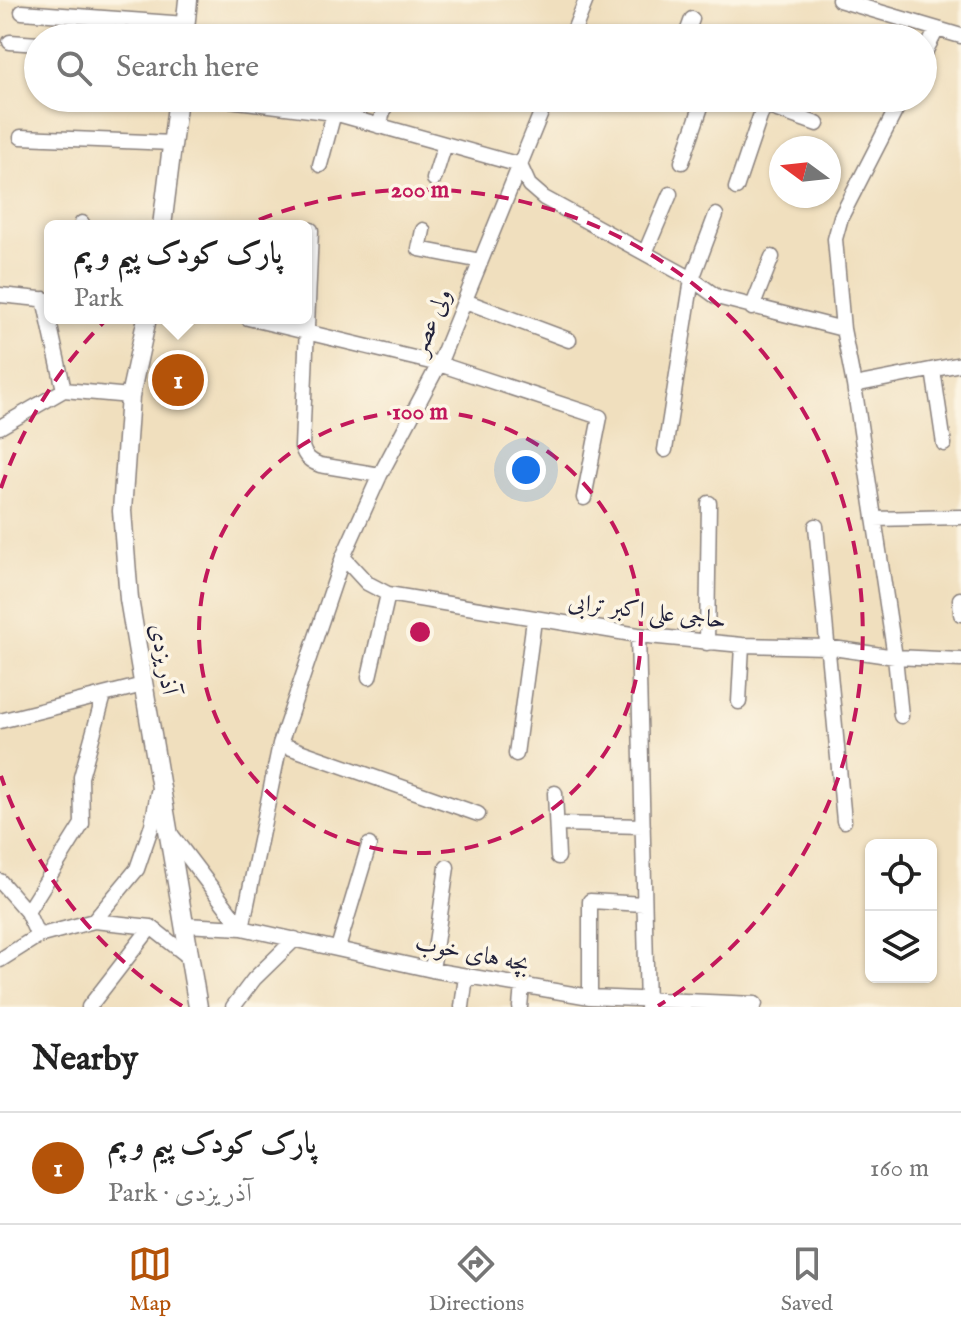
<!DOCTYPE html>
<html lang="en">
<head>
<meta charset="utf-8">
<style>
	:root { --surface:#fff; --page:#f2f2f2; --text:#222; --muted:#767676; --line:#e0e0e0; --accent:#b45309 }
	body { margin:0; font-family:"IM FELL English",Amiri,serif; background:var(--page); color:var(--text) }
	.controls { position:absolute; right:24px; bottom:24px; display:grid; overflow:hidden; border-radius:12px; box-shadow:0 2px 6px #0004 }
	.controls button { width:72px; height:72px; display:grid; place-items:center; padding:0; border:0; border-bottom:2px solid var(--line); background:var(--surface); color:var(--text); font:40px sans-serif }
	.compass { position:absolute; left:769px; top:136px; width:72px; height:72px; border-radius:50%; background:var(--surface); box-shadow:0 2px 6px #0004; rotate:285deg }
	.you { position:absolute; left:526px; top:470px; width:28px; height:28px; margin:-20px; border:6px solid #fff; border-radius:50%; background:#1a73e8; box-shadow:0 0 0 12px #1a73e833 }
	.badge { display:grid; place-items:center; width:52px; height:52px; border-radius:50%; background:var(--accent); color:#fff; font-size:26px; font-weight:700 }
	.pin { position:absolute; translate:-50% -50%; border:4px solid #fff; box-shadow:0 2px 8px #0006 }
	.popup { position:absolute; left:44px; top:220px; width:268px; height:104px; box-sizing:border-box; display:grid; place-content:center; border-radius:12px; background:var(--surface); filter:drop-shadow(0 2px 6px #0005); font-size:26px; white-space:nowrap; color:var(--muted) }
	.popup b { font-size:30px; color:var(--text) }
	.popup::after { content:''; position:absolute; left:50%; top:100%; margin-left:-16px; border:16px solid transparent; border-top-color:var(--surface) }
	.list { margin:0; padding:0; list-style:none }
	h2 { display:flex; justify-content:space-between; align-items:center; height:104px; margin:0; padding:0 32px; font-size:34px }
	h2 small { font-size:26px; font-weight:400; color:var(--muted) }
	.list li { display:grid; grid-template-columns:52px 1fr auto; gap:24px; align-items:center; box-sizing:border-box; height:112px; padding:0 32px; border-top:2px solid var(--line) }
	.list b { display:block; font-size:30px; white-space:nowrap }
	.list p { margin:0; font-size:26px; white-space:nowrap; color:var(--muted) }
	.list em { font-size:26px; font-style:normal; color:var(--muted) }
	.icon { flex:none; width:44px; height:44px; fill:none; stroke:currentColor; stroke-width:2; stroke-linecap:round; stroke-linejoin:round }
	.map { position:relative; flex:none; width:961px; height:1007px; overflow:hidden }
	.search { position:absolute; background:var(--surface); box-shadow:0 2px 6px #0004; left:24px; right:24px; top:24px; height:88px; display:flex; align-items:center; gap:20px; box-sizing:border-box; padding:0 28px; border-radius:44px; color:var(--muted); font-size:30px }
	.sheet { height:216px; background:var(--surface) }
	nav { display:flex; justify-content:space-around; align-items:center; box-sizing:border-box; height:112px; border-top:2px solid var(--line); background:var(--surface); font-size:22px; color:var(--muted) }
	nav a { display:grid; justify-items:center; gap:4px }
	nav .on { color:var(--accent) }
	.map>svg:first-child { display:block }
</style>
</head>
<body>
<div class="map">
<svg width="961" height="1007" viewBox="0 0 961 1007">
	<rect width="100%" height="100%" fill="#fcf5e5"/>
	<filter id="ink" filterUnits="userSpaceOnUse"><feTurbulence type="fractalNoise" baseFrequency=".0125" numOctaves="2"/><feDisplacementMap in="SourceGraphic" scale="16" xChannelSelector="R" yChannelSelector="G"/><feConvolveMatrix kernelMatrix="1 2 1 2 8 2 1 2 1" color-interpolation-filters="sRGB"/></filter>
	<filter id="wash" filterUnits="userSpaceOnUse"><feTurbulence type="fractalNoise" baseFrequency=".006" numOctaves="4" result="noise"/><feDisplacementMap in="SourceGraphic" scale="32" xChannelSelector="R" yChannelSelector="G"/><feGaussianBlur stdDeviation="1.8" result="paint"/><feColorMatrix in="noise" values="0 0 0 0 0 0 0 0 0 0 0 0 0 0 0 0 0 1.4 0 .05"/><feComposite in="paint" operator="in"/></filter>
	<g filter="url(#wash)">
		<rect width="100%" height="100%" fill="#f0dfbe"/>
	</g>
	<g filter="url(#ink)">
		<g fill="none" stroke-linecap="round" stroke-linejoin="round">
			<!-- minor casing -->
			<g stroke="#89807c" stroke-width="17">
				<path id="minor" d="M839,0L961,36
					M22,12L186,24
					M571,38L586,0
					M685,38L692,19
					M10,42L38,44
					M923,56L937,29
					M212,98L334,113L520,165L529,185L544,198L692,279L717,297L843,329
					M743,98L817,124
					M379,126L387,98
					M21,137L173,143
					M682,162L704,98
					M320,165L334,113
					M434,179L445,144
					M736,188L764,105
					M82,226V223
					M311,230L302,447C305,457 310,461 320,465L380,475
					M423,230L419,249L481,261
					M645,253L670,194
					M0,295L50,300
					M44,299L64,390
					M465,301L569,340
					M752,308L772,257
					M248,318L439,364L600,417L584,498
					M933,370L944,444
					M854,385L961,364
					M0,427L64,390L130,396
					M665,450L692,279L716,215
					M874,519L961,517
					M816,526L844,821
					M343,557L367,583L388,594L638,635L742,645L826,647L895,657L961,660
					M960,599L961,614
					M638,635L647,1007
					M707,643L709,503
					M369,677L388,594
					M739,702L742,645
					M901,716L895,657L854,385L843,329L835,239L841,217L902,98
					M0,721L143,685
					M280,744L478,814
					M516,754L534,620
					M555,793L558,857
					M557,824L643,826
					M170,833L242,928
					M0,881L27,912L38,936
					M27,912L82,824L81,777L104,695
					M94,921L137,869L152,825L158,792
					M184,925L242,928L432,970L590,997L755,1004
					M242,928L280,744L343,557L380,475L439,364L547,98
					M338,948L369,845
					M0,960L38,936L94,921L151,927L189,957
					M432,970L447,867
					M590,997V901L644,904
					M89,1007L151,927
					M233,1007L254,979L295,939
					M462,1007L466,976
					M520,1007L522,986"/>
			</g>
			<!-- tertiary casing -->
			<g stroke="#89807c" stroke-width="21">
				<path id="tertiary" d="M184,38L188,0
					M162,226L178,98
					M147,318L130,396L122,511L129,599L198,1007"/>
			</g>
			<!-- minor -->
			<use href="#minor" stroke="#fff" stroke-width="14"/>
			<!-- tertiary -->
			<use href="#tertiary" stroke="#fff" stroke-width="18"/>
		</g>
	</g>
	<!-- distance rings -->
	<g fill="none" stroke="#c2185b" stroke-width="4" stroke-dasharray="14 10">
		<circle cx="420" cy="632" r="221"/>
		<path d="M182 1006A443 443 0 0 1 1 776M1 488A443 443 0 1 1 658 1006"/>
	</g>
	<g text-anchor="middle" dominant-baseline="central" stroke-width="7" stroke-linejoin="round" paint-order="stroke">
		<!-- street labels -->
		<g font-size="24" fill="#22223b" stroke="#fcf5e5">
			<text transform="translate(432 322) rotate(-67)">ولی عصر</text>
			<text transform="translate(647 612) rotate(7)">حاجی علی اکبر ترابی</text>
			<text transform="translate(163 659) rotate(80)">آذر یزدی</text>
			<text transform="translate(472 954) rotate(11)">بچه های خوب</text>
		</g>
	</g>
	<circle cx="420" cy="632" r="12" fill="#c2185b" stroke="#fcf5e5" stroke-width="4"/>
	<g font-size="24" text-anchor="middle" font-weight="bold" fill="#c2185b" stroke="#fcf5e5" stroke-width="7" stroke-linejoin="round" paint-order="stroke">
		<text x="420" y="197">200 m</text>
		<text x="420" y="419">100 m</text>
	</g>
</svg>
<div class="controls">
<button><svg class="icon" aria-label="locate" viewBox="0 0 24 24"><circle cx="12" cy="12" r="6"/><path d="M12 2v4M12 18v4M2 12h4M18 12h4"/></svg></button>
<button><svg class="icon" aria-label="layers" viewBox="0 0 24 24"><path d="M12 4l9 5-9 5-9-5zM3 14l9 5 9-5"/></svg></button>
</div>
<svg class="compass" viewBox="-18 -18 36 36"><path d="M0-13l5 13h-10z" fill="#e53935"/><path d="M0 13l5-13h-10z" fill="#767676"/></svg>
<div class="you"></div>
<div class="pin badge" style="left:178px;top:380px">1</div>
<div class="popup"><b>پارک کودک پیم و پم</b>Park</div>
<div class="search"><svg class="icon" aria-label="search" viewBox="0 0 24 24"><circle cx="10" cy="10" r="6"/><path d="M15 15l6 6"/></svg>Search here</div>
</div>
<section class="sheet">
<h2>Nearby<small></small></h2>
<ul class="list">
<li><span class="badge">1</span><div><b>پارک کودک پیم و پم</b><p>Park · آذر یزدی</p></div><em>160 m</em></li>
</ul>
</section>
<nav>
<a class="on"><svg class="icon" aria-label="map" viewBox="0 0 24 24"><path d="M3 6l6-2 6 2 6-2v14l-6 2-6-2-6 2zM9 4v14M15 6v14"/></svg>Map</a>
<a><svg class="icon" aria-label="directions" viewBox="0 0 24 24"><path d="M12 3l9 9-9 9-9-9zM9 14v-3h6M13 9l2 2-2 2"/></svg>Directions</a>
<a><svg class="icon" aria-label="saved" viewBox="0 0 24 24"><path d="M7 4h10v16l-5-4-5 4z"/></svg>Saved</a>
</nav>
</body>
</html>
